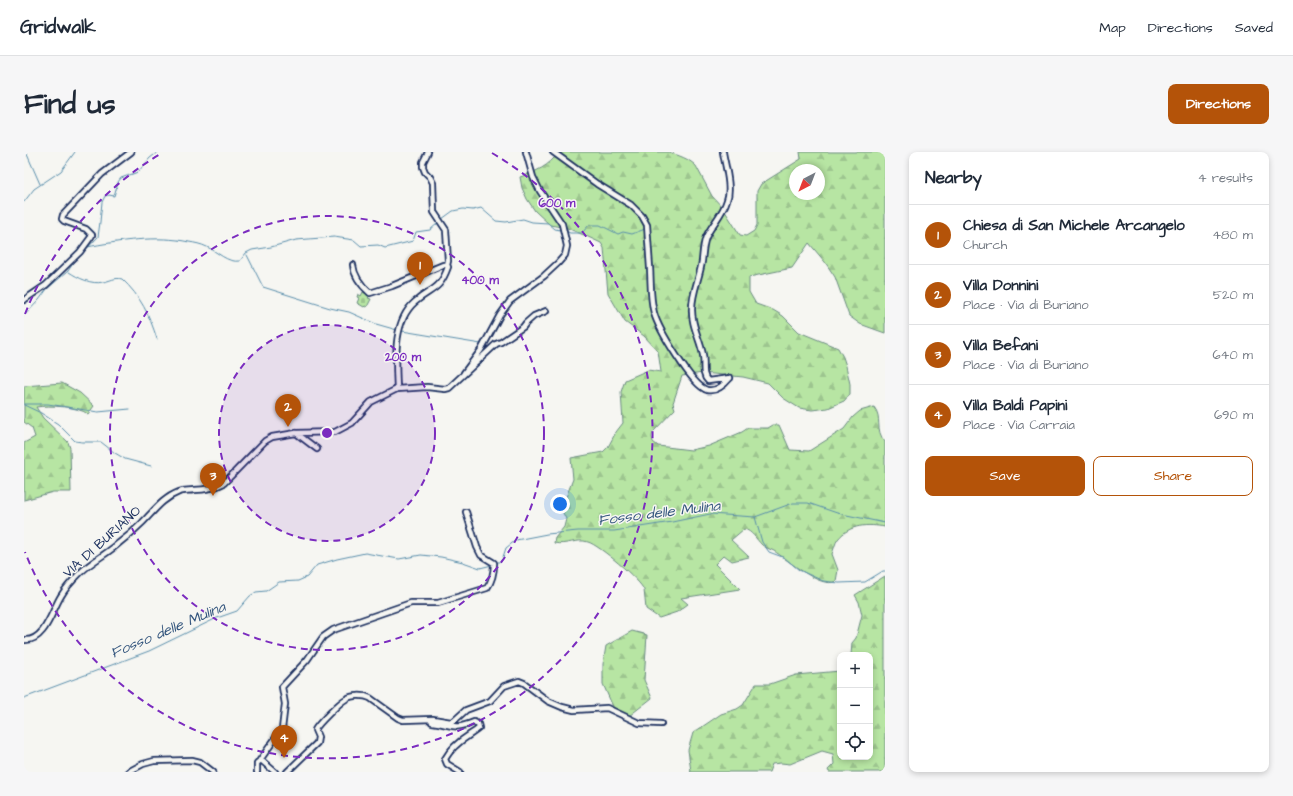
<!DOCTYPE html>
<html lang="en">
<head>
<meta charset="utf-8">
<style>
	:root { --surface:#fff; --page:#f6f6f7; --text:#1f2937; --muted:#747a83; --line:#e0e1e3; --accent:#b45309 }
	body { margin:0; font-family:"Architects Daughter",sans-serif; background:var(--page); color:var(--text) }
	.controls { position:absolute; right:12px; bottom:12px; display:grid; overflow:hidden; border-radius:8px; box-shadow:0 2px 6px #0003 }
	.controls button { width:36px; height:36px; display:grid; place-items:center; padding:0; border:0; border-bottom:1px solid var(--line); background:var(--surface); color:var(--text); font:20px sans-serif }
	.compass { position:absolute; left:765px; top:12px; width:36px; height:36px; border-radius:50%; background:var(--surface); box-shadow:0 2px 6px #0003; rotate:222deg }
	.you { position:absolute; left:536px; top:352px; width:14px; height:14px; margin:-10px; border:3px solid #fff; border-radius:50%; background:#1a73e8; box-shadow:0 0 0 6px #1a73e833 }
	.badge { display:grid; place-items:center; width:26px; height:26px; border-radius:50%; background:var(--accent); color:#fff; font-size:13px; font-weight:700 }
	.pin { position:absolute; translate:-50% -33px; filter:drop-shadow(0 1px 2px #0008) }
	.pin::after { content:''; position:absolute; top:21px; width:14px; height:12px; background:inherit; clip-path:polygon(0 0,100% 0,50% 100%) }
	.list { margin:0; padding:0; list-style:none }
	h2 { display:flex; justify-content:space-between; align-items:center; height:52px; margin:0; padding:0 16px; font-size:17px }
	h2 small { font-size:13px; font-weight:400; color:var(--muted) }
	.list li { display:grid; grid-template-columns:26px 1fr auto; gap:12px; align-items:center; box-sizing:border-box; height:60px; padding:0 16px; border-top:1px solid var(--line) }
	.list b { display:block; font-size:15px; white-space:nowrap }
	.list p { margin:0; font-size:13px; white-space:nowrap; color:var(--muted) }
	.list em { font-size:13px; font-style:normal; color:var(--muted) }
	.actions { display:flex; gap:8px; padding:12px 16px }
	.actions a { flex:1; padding:9px 0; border:1px solid var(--accent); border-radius:8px; text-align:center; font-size:14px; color:var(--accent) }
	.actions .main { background:var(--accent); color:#fff }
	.icon { flex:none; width:22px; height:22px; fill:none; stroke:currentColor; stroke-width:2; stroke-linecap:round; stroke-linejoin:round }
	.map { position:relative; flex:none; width:861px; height:620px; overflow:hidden; border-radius:8px }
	header { display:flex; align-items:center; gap:24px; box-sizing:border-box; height:56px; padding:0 20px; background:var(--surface); border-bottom:1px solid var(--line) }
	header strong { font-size:19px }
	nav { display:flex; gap:22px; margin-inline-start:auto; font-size:14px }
	.intro { display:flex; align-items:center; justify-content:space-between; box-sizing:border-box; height:96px; padding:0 24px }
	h1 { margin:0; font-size:28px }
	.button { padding:10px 18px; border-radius:8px; background:var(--accent); color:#fff; font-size:14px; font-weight:700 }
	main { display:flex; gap:24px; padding:0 24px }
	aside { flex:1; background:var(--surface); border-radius:8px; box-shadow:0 2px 6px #0003 }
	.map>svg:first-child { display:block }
</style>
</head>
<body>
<header>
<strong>Gridwalk</strong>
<nav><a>Map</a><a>Directions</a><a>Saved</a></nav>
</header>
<div class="intro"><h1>Find us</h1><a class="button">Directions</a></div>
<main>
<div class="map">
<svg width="861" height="620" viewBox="0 0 861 620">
	<defs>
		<pattern id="forest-firs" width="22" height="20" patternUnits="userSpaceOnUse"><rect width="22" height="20" fill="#b7e5a3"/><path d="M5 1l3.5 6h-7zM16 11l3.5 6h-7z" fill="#9dc58f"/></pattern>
		<pattern id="cemetery-stones" width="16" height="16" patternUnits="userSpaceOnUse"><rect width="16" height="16" fill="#b7e5a3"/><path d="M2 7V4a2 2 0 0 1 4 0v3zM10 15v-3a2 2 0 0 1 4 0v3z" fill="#9dc58f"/></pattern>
	</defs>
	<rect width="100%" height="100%" fill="#f6f6f2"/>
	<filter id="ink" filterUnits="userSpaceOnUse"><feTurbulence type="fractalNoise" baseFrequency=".025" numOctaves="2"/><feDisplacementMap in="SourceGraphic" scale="8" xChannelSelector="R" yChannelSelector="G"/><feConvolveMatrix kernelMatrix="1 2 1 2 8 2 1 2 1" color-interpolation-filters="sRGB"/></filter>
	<g filter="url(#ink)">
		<!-- forest -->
		<path fill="url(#forest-firs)" stroke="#698a80" fill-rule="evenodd" d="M535,0H645C655,4 664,6 672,14L688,44L699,56L716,83L722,84L730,79L733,73V39L737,32L777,7L776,0H861V181L836,172L825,164L811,125L801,110L785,91L768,116L725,125V140L732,152L749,158L759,164L775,180L814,196L819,205L822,214L826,232V242L820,249L804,256L788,258L775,256L759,246L744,231L719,225L679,221L658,224L649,251L651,257L629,280L628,285L629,290L634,294L667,298L685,294L718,280L724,276H744L749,273H755L766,298L785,299L820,277L829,265L836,259L850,255C859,266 850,277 861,290V375C844,372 826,372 814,387C811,391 810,397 808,402L814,418L812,429C797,438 763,407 750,399C746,397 742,396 738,393C732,387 728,379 720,377L707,388L725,405L708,409L700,403L691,412L716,437L657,446L664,452L653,460L635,466L622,457C621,451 621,444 620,438C616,428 575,393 564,390C553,386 542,394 530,391L531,386L540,375L542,367L539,361V353L549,327L547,306L579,300L584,295L592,280L599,271L597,240L601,228L624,218L637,220L634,199L620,184L601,170L584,141L580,96L577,91L562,84L543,76L526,73L511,59L503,47L498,36L496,25C513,19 524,15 535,0ZM771,18H795V42H771Z
			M38,231L56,241L70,254L64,262C53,254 26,253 12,255L19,266L44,290L46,296L47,340H29L0,348V291L11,285L8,276L0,270V234Z
			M861,424V620H805L804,618L810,612L809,602L798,599L766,612L757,611L748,612L745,620H666L667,619L664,598L669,581L697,562L713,557L719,553L732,532H746L772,523L816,519V605H846V503H827L828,491L832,486L838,463L835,450L831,443Z
			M608,479L623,483L620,528L628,546L605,564L590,557L579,532V512L582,494Z"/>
		<!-- cemetery -->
		<path fill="url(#cemetery-stones)" stroke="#698a80" d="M339,140L346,144L344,146L347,147L343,155L341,154L340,155L333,151L335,146L333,145L334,142L337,144Z"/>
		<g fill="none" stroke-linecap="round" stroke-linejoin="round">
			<!-- stream -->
			<path stroke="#588dab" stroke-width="1" d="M2,0L16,32
				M0,50L10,37L37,19L51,0
				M418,67L429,59L439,57L449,58L457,56L472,69L482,70L499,67L508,70L524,71L531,77L536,78
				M542,79L546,81H558L565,73H576L594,82L599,80L608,82L621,77
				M63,95C94,89 134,83 165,90C171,91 177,92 183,95C194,100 203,111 216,109L222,101L228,98L247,95L272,88L310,85L330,88L337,94L354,93L361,96L389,89L392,80L406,78L414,71
				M223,103L239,135L306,156L325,160L352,172L373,178
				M45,120C54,126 68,133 79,130C86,129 91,125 98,127C117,145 125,162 133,187
				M0,164L15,148L23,137L44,119L50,110L74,85L76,70L78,50L81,44L85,43L90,44L94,30L97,26L114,20L126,6L134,0
				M378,179L457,192
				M0,252H24L74,260L106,257
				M0,253L17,261L34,272L51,289L58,290H77L91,301L101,307L127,314
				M731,365L738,390L745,400L761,406L775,418L799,429L815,431L841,430L859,419H861
				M471,412L478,408L482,396L492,388L523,382L554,379H590L648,370L686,362L731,365L769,351H784L813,361L861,371
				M0,546L125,499L193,466L213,459L226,444L232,440L242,439L255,430L274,429L283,425L293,413L313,407L341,401L375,407L397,403L417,405L439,410L456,416L468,413"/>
			<!-- minor casing -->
			<g stroke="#1b2f5e" stroke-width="8">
				<path id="minor" d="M529,0L573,32L607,53L618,64L623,73C624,87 625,101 626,116C627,131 626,146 630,161C634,176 668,234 683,238C692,240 701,232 706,226
					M699,0C701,13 708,36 703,48C699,62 688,72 682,85C679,93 679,100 678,109C676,125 668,140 668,156C667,173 676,187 679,203C681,213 677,222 684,229L706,226
					M329,113C330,124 338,134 346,141L368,134L419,113H423
					M0,148L22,133L56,100L67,85L68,83L62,77L40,69L38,67L39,63L78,22L107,0
					M440,221L457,198L476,163L486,149L520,124L534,111L541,103L543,94L538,72L516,39L509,25L502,0
					M373,237C372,209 368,170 391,150C408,135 415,140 424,115L423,113L424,109L422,78L410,60L409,31L406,25L401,20L399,15V10L404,0
					M272,281L293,297
					M0,488C21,490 28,458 37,444C42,435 49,428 56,421C68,409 83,402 95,391C103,385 111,378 118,371C130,359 139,346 155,340C160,338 165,339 170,338C181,338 191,336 200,331L241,289L248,285L272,281L311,280L328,271L347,250L373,237L403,235L421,237L425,236L472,192L477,190L499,175L502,171L510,164L522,159
					M408,570C428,572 428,579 450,570L454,572L455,576C452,579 448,581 444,584C436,589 426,598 421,607L423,612L436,620
					M236,608L258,577L261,552L258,535L283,508L299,485L309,478L387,451H414L463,436C468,429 470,419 470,411L457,403L453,395L442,360
					M104,620L119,612L130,609L168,608L176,610L189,620
					M233,620V611L237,608L251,620
					M263,620L293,591L294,585L291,578C293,573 316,550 322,547C328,543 340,543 346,546L374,566L379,568L409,567L427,570L431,568L442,558L466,549L480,534L495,529L500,531L524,549L538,555L550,558L583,556L615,571L637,572"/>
			</g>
			<!-- minor -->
			<use href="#minor" stroke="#f6f6f2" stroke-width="4.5"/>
		</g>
	</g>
	<!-- distance rings -->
	<circle cx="303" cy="281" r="108" fill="#7b2cbf" fill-opacity=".12"/>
	<g fill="none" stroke="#7b2cbf" stroke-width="2" stroke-dasharray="7 5">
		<circle cx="303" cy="281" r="108"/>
		<circle cx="303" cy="281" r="217"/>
		<path d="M1 162A325 325 0 0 1 138 1M468 1A325 325 0 1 1 1 400"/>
	</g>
	<g text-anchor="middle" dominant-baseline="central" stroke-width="3" stroke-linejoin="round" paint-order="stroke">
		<!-- street labels -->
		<g font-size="14" fill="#1b2f5e" stroke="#f6f6f2">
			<text transform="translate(78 390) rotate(-42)">VIA DI BURIANO</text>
		</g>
		<!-- water labels -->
		<g font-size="15" font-style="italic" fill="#34567e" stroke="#f6f6f2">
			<text transform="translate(635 361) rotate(-7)">Fosso delle Mulina</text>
			<text transform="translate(144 478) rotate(-23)">Fosso delle Mulina</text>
		</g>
	</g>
	<circle cx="303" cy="281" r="6" fill="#7b2cbf" stroke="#f6f6f2" stroke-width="2"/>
	<g font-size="12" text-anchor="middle" font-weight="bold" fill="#7b2cbf" stroke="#f6f6f2" stroke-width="3" stroke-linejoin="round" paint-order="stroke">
		<text x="533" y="55">600 m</text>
		<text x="456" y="132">400 m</text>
		<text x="379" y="209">200 m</text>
	</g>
</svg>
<div class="controls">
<button>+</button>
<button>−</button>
<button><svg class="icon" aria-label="locate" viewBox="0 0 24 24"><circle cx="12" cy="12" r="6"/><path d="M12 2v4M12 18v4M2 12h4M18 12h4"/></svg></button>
</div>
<svg class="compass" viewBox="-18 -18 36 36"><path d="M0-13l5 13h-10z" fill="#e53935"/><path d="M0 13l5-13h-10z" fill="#747a83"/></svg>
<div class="you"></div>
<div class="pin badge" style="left:396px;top:133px">1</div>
<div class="pin badge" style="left:264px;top:275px">2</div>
<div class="pin badge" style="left:189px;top:344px">3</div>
<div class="pin badge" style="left:260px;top:606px">4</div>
</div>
<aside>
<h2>Nearby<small>4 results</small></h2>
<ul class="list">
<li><span class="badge">1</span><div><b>Chiesa di San Michele Arcangelo</b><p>Church</p></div><em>480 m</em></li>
<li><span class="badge">2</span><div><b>Villa Donnini</b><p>Place · Via di Buriano</p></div><em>520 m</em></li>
<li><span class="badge">3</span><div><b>Villa Befani</b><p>Place · Via di Buriano</p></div><em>640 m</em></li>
<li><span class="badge">4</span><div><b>Villa Baldi Papini</b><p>Place · Via Carraia</p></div><em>690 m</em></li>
</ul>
<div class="actions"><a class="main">Save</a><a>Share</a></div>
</aside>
</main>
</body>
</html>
